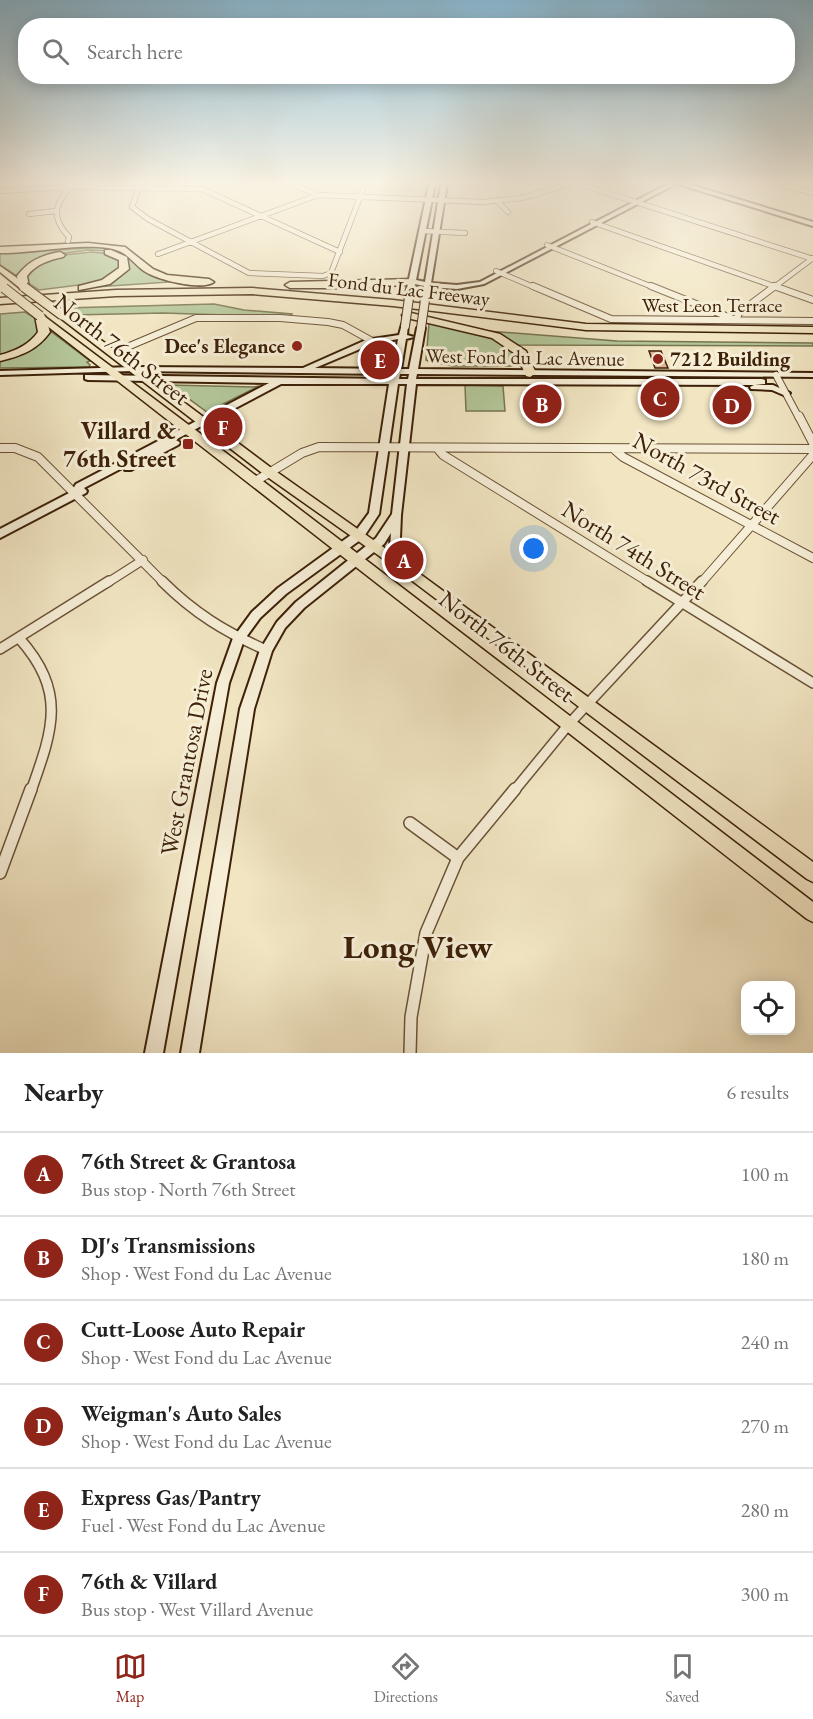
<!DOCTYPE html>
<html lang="en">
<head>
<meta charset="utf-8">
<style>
	:root { --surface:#fff; --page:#f2f2f2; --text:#222; --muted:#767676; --line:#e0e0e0; --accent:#8f2418 }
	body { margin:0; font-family:"EB Garamond",serif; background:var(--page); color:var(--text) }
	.controls { position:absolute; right:18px; bottom:18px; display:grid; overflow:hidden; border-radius:12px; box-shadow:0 3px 15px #0003 }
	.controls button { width:54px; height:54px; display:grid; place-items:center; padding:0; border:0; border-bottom:2px solid var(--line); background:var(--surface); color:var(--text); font:30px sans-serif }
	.you { position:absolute; left:534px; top:549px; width:21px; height:21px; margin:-15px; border:4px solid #fff; border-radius:50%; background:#1a73e8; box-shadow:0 0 0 9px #1a73e833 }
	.badge { display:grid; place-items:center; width:39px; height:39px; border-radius:50%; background:var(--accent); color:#fff; font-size:20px; font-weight:700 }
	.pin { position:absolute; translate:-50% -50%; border:3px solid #fff; box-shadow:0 2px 6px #0006 }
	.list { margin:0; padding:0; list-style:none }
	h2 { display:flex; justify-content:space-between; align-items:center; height:78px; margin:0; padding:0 24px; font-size:26px }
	h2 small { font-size:20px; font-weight:400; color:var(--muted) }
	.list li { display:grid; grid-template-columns:39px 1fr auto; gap:18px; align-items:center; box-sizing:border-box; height:84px; padding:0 24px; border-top:2px solid var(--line) }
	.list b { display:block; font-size:22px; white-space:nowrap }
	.list p { margin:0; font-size:20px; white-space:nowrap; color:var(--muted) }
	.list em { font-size:20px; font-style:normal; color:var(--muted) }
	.icon { flex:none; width:33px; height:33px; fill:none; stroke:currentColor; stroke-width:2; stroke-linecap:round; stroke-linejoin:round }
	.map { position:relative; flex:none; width:813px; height:1053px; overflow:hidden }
	.search { position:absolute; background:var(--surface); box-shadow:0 3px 15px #0003; left:18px; right:18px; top:18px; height:66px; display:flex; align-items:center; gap:15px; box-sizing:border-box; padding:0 21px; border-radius:24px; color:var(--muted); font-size:22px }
	.sheet { height:582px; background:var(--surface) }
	nav { display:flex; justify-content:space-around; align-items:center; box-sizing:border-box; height:84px; border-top:2px solid var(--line); background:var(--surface); font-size:16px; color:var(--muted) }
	nav a { display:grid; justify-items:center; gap:3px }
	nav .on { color:var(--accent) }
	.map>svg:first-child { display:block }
</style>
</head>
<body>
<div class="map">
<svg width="813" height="1053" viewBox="0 0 813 1053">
	<rect width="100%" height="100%" fill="#f1e5c2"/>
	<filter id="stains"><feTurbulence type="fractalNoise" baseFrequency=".00333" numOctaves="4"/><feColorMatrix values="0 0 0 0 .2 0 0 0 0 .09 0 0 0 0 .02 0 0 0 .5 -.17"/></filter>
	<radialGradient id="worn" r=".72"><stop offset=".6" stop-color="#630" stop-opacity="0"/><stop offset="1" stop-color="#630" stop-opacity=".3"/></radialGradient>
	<!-- green -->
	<path fill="#b3c698" stroke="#787450" stroke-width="1.5" d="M100,247L116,249L170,282L95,287L128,265L111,251L88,250L52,255L17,276L0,265V251L30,252Z
		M92,252L111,254L120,259L121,267L111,278L87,284L39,290L25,281L26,272L55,256Z
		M214,304L244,310L292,314L290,317L163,313L73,315L64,308Z
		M25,312L36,319L40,330L27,346L0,356V314Z
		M429,323C464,330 502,331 523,363L520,366H453L428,361L426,360Z
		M49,330L90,361L87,362L90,365L89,367L0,368V359L10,357Z
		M488,331L617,341L813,343V346L517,345Z
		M170,385L254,387L259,386L207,412Z
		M465,385L503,386L505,411H466Z"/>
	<!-- building -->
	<path fill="#e2b097" stroke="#3d2108" stroke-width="1.5" d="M649,351H661L668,368H655Z"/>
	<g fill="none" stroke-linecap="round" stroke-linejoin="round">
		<!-- street-far4 casing -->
		<g stroke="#6a5236" stroke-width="6">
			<path id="street-far4" d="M140,184L132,207L148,219L249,273L323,276L331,273L365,184
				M291,184L318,195L483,202L522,198L569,184
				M580,184L813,259
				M781,184L813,193
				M0,191L70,187L202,189L340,252
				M498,202L508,212
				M29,214L56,211
				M592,222L779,288
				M423,231L465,233
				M68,241L69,237C49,215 56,205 72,184
				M547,245L655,288
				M158,254L318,195
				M496,271L536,288
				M773,288L813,258"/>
		</g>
		<!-- street-far3 casing -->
		<g stroke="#6a5236" stroke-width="8">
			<path id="street-far3" d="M533,286L611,319L813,321
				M651,286L736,320L739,313L775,286
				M774,286L813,300
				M113,353L196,318H280L328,322L343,325L372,341
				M776,375L799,418"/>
		</g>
		<!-- street-far2 casing -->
		<g stroke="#6a5236" stroke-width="10">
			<path id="street-far2" d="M799,416L813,443
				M0,448H15L38,457L164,583
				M437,448L443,455L650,583
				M615,450L623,457L813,558
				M254,482L302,453L319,447L813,449
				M107,583L143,560
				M701,583L813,455"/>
		</g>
		<!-- street-far1 casing -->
		<g stroke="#6a5236" stroke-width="12">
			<path id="street-far1" d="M162,581C194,613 225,632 266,650
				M647,581L813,683
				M19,638C67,692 53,729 31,791
				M0,649L109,581
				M514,791L569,724L702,581"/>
		</g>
		<!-- street casing -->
		<g stroke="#6a5236" stroke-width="14">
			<path id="street" d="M410,823L458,858
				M0,873L31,789
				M410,1053L411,1017L426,933L458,858L515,789"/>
		</g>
		<!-- secondary casing -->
		<g stroke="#3d2108" stroke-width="4">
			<path id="secondary" d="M429,184H435L416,280L425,282L441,184H447L431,283L457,285L480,282L668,184H676L484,284L457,289L431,287L429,300L425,302L421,300L424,286L415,284L412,300L405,298Z
				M678,184H688L813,222V226Z
				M402,324H408L407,335L414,337L406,339L401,369H409L417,328L421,326L425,328L418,369L813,373V377L417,374L416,379H762L765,380V384L755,385H773L790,393L786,396L772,390L751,389L750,387L754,385L416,384L401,515L399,561L398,564H390L389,561L391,533L384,544L304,608L285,628L272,651L254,709L199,1053H181L240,709L260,650L277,622L296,602L376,538L392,514L407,384H398L379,514L363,538L286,594L260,618L244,640L229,683L163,1053H145L217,683L233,638L252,612L278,588L355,532L369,513L389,384H281L175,440L178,441L180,443L178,445L131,470H125L124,467L84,488L87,491L86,493L0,538V529L71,492L76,484L269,383L88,380L85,379V375L391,379L392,374L133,371L0,375V371L133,367L303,368L366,340L399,335ZM398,339L393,369L315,368L372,344ZM400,374H409L408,379H399Z"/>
		</g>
		<!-- primary casing -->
		<g stroke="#3d2108" stroke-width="3">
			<path id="primary" d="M0,266L27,285V289H21L0,272Z
				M40,313L238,462L813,902V922L807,919L37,318L36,316Z
				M59,313H65L274,470L386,549L813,862V882L807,879L378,555L266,476L59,317Z"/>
		</g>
		<!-- highway casing -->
		<g stroke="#3d2108" stroke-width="3">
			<path id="highway" d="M88,243L125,247L153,269L167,275L209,279L214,282C202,291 157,280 144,271C135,265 129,255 119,251C93,240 31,254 0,253V247Z
				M105,250H111L127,257L129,269L110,284L79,290V286L102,280L119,268V260L105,254Z
				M60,252L65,255L63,257C49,260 36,264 27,276L29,287L20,289L17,276C28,261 42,255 60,252Z
				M414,279L419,282L418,284L360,288H290L285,285L290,282Z
				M252,288L393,300L586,324L813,327V333L586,330L393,306L252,294L116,296L0,304V298L116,290Z
				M407,312L500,334L526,351L536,373L530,377L526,376L517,355L492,338L403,317L402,315Z
				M40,313L45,316L50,332C37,350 21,356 0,361V355C15,351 29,345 38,332L35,316Z"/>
		</g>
		<!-- street-far4 -->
		<use href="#street-far4" stroke="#f6eed7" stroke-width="4.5"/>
		<!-- street-far3 -->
		<use href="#street-far3" stroke="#f6eed7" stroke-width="6"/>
		<!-- street-far2 -->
		<use href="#street-far2" stroke="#f6eed7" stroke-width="8"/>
		<!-- street-far1 -->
		<use href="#street-far1" stroke="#f6eed7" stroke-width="9"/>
		<!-- street -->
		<use href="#street" stroke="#f6eed7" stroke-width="11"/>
		<!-- secondary -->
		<use href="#secondary" fill="#f6eed7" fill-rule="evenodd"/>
		<!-- primary -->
		<use href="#primary" fill="#f1e5c2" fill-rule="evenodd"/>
		<!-- highway -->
		<use href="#highway" fill="#f1e5c2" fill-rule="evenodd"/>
		<!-- secondary-bridge casing -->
		<g stroke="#3d2108" stroke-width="10" stroke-linecap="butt">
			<path id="secondary-bridge" d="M405,326L409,298
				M421,328L425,300"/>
		</g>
		<!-- primary-bridge casing -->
		<g stroke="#3d2108" stroke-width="11" stroke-linecap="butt">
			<path id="primary-bridge" d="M24,287L62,315
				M4,288L40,316"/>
		</g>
		<!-- secondary-bridge -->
		<use href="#secondary-bridge" stroke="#f6eed7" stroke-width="8"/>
		<!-- primary-bridge -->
		<use href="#primary-bridge" stroke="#f1e5c2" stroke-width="9"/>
	</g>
	<!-- sky -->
	<linearGradient id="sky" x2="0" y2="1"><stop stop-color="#89b8d2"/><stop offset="0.55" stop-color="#f9f3e4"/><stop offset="1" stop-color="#f9f3e4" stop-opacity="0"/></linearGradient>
	<rect width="813" height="332" fill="url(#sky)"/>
	<!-- markers -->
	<g fill="#8f2418" stroke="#f6eed7" stroke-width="2">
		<circle cx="297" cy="346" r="6"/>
		<circle cx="658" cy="359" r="6"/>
		<rect x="182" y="438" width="12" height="12" rx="3"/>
	</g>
	<g text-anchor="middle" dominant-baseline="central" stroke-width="6" stroke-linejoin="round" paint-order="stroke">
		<!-- far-street labels -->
		<g font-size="20" fill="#3d2108" stroke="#f6eed7">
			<text transform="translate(409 289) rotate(7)">Fond du Lac Freeway</text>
			<text x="712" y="305">West Leon Terrace</text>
			<text transform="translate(525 357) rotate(1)">West Fond du Lac Avenue</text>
		</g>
		<!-- far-poi labels -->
		<g font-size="20" font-weight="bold" fill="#3d2108" stroke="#f6eed7" text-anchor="end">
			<text x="285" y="346">Dee's Elegance</text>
			<text x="670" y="359" text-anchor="start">7212 Building</text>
		</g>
		<!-- street labels -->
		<g font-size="24" fill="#3d2108" stroke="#f6eed7">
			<text transform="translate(122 349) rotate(38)">North 76th Street</text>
			<text transform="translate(707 478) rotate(29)">North 73rd Street</text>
			<text transform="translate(634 550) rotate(32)">North 74th Street</text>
			<text transform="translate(507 646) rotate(38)">North 76th Street</text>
			<text transform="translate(186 762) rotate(-79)">West Grantosa Drive</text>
		</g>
		<!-- poi labels -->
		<g font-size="24" font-weight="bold" fill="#3d2108" stroke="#f6eed7" text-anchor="end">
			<text x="176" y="430">Villard &amp;<tspan x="176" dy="28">76th Street</tspan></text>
		</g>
		<!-- near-quarter labels -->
		<g font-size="33" font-weight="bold" fill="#3d2108" stroke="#f6eed7">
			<text x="418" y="946">Long View</text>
		</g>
	</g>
	<rect width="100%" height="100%" filter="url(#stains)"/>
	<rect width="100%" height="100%" fill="url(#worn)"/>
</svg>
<div class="controls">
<button><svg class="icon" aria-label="locate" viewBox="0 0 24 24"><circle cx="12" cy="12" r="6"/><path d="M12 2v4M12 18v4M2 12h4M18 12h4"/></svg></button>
</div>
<div class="you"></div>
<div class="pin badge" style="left:404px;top:560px">A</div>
<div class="pin badge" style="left:542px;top:404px">B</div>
<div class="pin badge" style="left:660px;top:398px">C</div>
<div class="pin badge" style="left:732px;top:405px">D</div>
<div class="pin badge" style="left:380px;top:360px">E</div>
<div class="pin badge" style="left:223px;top:427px">F</div>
<div class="search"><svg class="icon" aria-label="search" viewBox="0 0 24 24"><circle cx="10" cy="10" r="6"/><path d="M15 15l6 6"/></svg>Search here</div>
</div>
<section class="sheet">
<h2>Nearby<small>6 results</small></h2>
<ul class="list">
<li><span class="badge">A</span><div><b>76th Street &amp; Grantosa</b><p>Bus stop · North 76th Street</p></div><em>100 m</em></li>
<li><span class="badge">B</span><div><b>DJ's Transmissions</b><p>Shop · West Fond du Lac Avenue</p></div><em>180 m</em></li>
<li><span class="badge">C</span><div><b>Cutt-Loose Auto Repair</b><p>Shop · West Fond du Lac Avenue</p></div><em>240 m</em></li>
<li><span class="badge">D</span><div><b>Weigman's Auto Sales</b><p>Shop · West Fond du Lac Avenue</p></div><em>270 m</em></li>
<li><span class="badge">E</span><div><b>Express Gas/Pantry</b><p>Fuel · West Fond du Lac Avenue</p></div><em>280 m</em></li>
<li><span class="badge">F</span><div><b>76th &amp; Villard</b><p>Bus stop · West Villard Avenue</p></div><em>300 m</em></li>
</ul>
</section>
<nav>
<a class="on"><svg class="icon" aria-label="map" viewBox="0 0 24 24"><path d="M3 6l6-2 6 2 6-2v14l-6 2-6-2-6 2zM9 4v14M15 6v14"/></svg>Map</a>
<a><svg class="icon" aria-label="directions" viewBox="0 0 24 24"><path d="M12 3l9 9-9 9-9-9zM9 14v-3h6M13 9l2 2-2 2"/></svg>Directions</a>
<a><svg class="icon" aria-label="saved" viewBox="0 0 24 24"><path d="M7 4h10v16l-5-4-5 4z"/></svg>Saved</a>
</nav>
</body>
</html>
